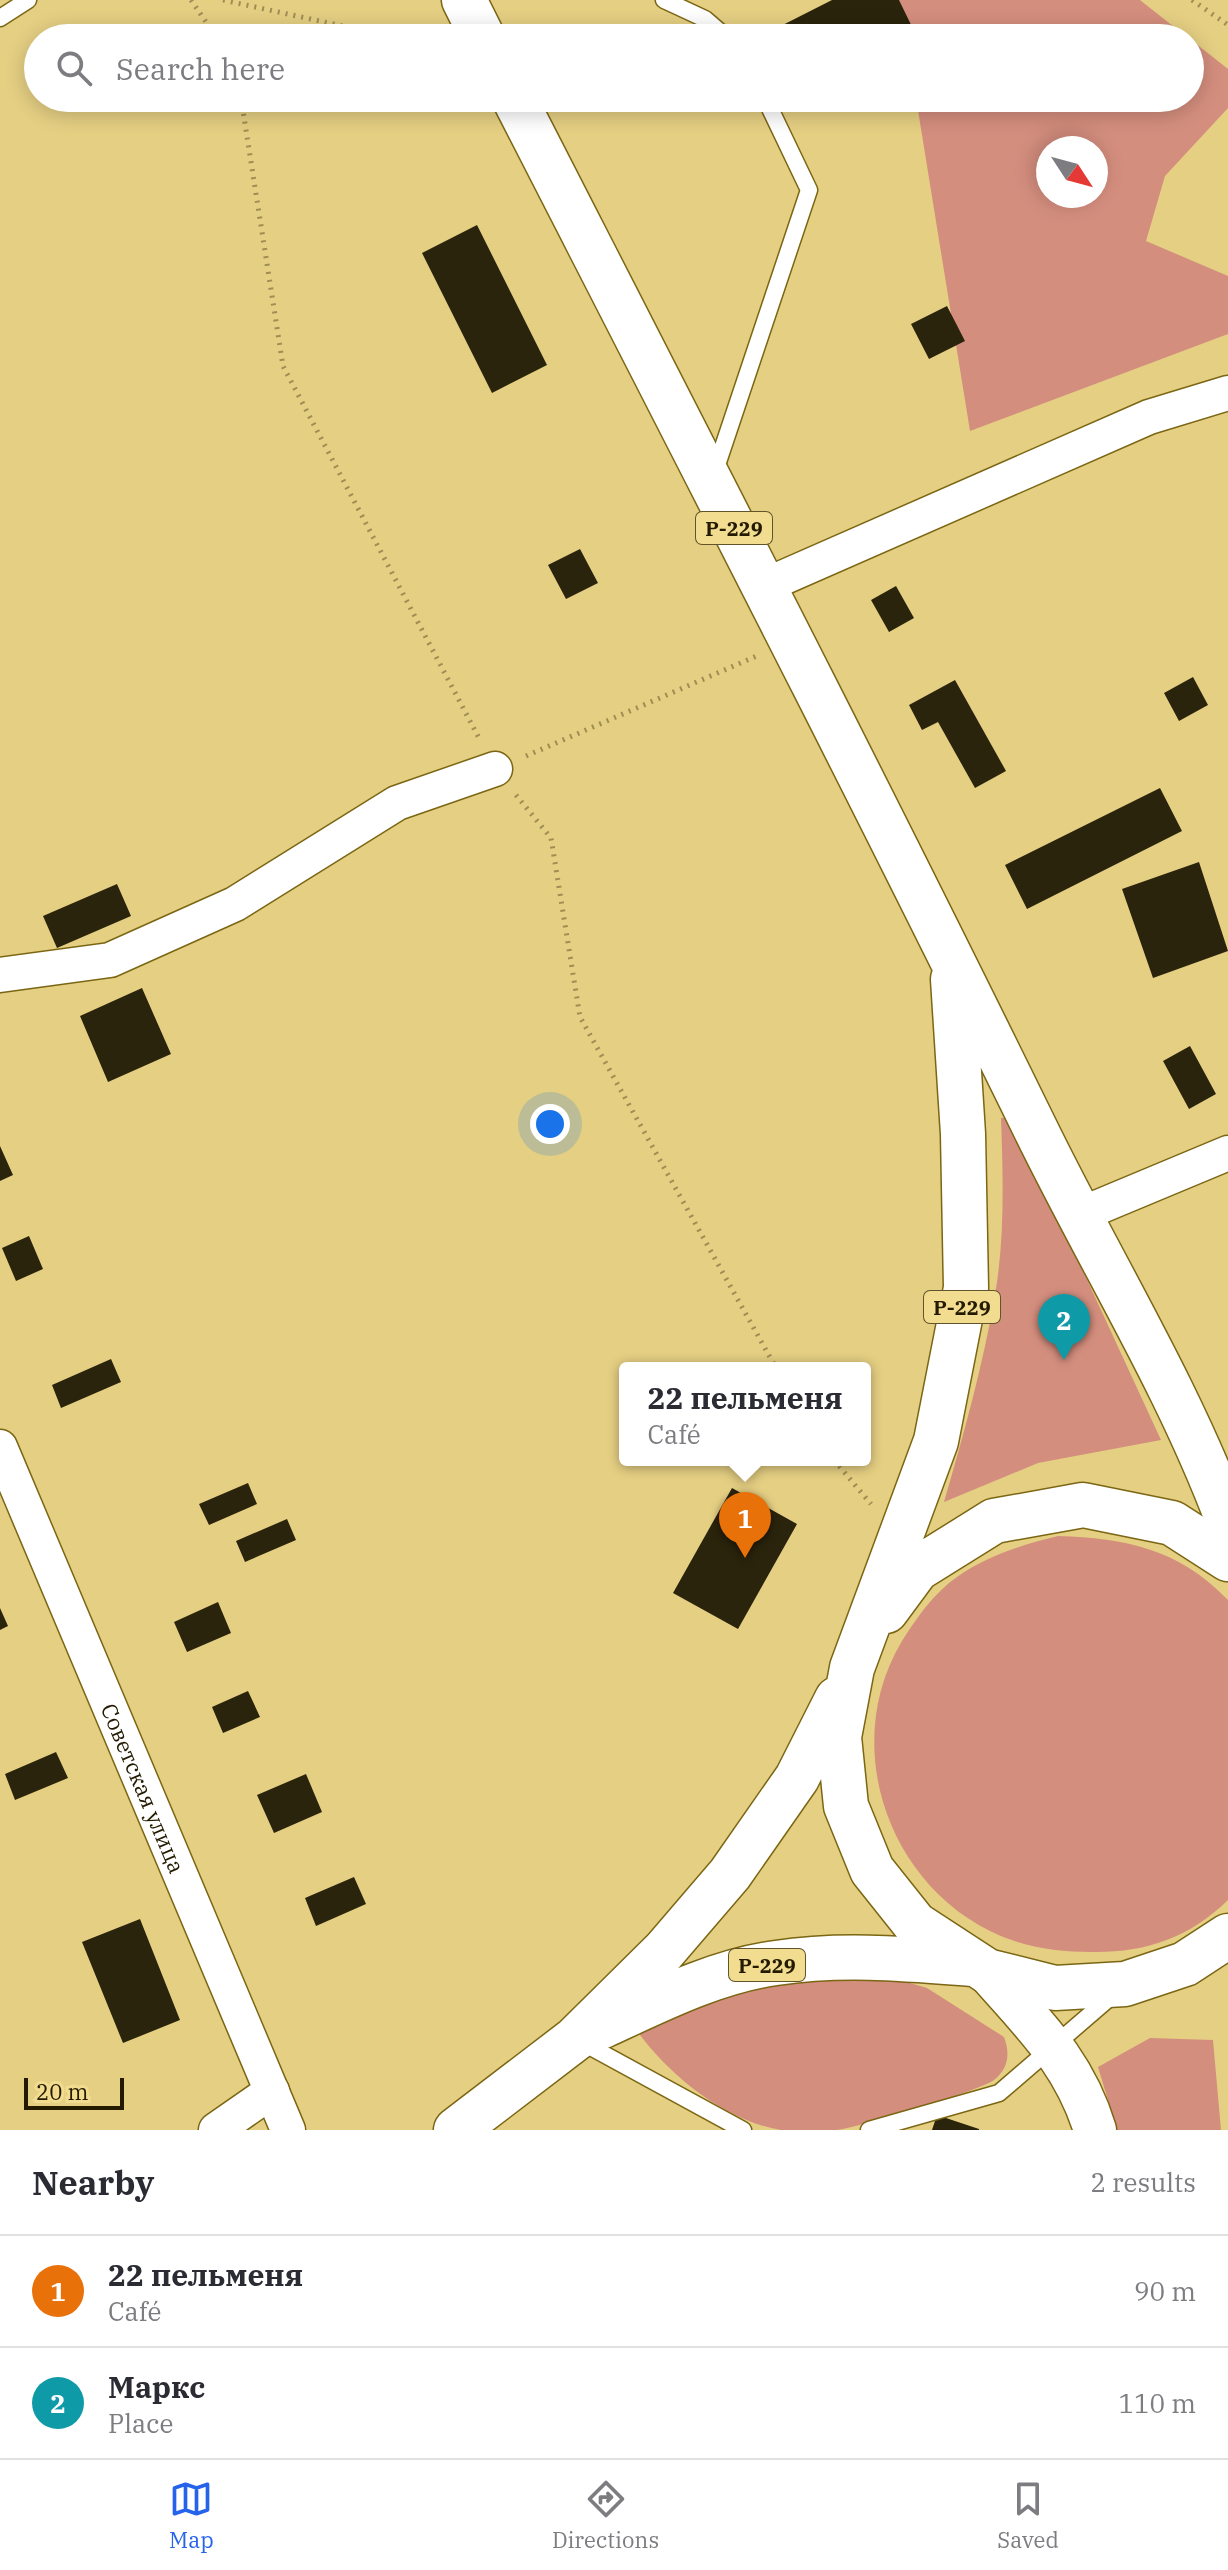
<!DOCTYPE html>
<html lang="en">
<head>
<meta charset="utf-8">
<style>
	:root { --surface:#fff; --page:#f2f2f3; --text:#2b2b33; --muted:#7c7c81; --line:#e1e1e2; --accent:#2563eb }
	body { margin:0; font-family:"IBM Plex Serif",serif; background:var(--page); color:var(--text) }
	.compass { position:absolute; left:1036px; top:136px; width:72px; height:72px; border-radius:50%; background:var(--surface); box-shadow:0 4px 20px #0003; rotate:126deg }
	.scale { position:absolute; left:24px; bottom:20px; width:100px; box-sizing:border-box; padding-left:8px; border:4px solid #231a00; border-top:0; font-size:22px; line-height:28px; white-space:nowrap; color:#231a00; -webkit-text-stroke:6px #f2dc90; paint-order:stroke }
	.you { position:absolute; left:550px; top:1124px; width:28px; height:28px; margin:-20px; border:6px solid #fff; border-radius:50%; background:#1a73e8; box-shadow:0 0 0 12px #1a73e833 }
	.badge { display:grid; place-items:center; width:52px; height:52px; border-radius:50%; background:var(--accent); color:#fff; font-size:26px; font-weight:700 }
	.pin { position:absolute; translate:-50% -66px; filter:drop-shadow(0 2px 4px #0008) }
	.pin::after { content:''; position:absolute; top:42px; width:28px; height:24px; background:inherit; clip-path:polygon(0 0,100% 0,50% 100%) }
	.popup { position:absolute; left:619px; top:1362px; width:252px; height:104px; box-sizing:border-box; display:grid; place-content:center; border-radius:8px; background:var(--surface); filter:drop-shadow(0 2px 6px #0005); font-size:26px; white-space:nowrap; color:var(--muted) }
	.popup b { font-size:30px; color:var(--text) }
	.popup::after { content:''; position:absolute; left:50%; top:100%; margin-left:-16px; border:16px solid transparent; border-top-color:var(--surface) }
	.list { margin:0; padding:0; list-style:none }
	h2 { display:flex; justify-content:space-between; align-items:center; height:104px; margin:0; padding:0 32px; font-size:34px }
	h2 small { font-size:26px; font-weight:400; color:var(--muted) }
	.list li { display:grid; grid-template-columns:52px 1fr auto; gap:24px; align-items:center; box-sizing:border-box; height:112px; padding:0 32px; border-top:2px solid var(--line) }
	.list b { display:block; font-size:30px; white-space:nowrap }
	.list p { margin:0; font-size:26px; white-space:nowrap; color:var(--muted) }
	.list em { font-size:26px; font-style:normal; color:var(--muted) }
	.icon { flex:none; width:44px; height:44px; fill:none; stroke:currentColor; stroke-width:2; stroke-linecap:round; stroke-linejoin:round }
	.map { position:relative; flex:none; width:1228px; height:2130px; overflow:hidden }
	.search { position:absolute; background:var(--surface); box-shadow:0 4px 20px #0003; left:24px; right:24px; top:24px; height:88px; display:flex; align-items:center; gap:20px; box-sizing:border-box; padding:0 28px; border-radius:44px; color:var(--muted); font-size:30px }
	.sheet { height:328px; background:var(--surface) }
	nav { display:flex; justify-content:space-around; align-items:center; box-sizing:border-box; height:112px; border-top:2px solid var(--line); background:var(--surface); font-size:22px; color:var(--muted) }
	nav a { display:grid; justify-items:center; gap:4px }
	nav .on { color:var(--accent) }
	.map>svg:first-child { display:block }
</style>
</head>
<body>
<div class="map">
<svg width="1228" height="2130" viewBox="0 0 1228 2130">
	<rect width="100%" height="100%" fill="#e5cf83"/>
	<!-- green -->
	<path fill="#d48e7e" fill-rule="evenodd" d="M899,0H1140L1188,38H906Z
		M1190,39L1228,69V108L1165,176L1146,241L1228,276V334L970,431L916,98H1190ZM1048,148H1096V196H1048Z
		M1012,1117L1161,1440L1038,1463L944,1502C964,1433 983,1365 995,1295C1005,1237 1003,1176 1001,1118Z
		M1058,1536C1126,1538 1179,1549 1228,1600V1900C1189,1938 1145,1953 1091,1952C1057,1952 1022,1947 990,1931C885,1879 841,1742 902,1641C917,1617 934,1593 957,1577C988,1555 1022,1545 1058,1536Z
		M863,1969L927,1988L1004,2037C1010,2053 1009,2068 994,2080C981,2090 855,2129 836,2130C819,2130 797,2130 781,2130C725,2121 669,2075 637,2031L701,1999Z
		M1150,2038L1213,2040L1221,2130H1117L1098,2067Z"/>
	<!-- building -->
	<path fill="#2b240c" d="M832,0H899L915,33L905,38H769L767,33Z
		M477,225L547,365L492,393L422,253Z
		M947,306L965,341L929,359L911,324Z
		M580,549L598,583L566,599L548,565Z
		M896,586L914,618L889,632L871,600Z
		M1193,677L1208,705L1179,721L1164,693Z
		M955,680L1006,771L975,788L938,722L922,730L909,705Z
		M1160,788L1182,831L1027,909L1005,865Z
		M1199,862L1228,951L1153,978L1122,889Z
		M117,884L131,916L57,948L43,916Z
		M142,988L171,1054L108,1082L80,1016Z
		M1190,1046L1216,1094L1189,1109L1163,1061Z
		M0,1146L13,1175L0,1181Z
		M29,1236L43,1269L16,1281L2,1248Z
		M111,1359L121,1382L61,1408L52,1385Z
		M248,1483L257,1504L209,1525L199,1504Z
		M732,1488L797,1524L738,1629L673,1593Z
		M287,1519L296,1540L245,1562L236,1541Z
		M218,1602L231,1633L187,1652L174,1622Z
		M0,1608L8,1626L0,1630Z
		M248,1691L260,1717L223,1733L212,1707Z
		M56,1752L68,1778L15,1800L5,1774Z
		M306,1774L322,1812L274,1833L257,1795Z
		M354,1877L366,1904L316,1926L305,1898Z
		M140,1919L180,2020L123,2043L82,1942Z
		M937,2115L979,2129V2130H932Z"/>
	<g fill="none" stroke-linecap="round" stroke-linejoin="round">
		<!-- service casing -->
		<g stroke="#7b6613" stroke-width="19">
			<path id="service" d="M664,0L705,19L727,38
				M0,18L28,0
				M714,474L809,190L765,98
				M576,2039L743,2130
				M869,2130L999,2093L1114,1994"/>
		</g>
		<!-- minor casing -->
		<g stroke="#7b6613" stroke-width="37">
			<g id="minor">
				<path d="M764,586L1149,417L1228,393"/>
				<path d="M0,975L110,960L235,904L397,803L495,769"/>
				<path d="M1077,1216L1228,1153"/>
				<path id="s1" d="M0,1447L288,2130"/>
				<path d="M216,2130L272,2091"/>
			</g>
		</g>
		<!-- tertiary casing -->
		<g stroke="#7b6613" stroke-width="45">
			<path id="tertiary" d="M987,1971C1033,2024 1074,2061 1095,2130"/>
		</g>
		<!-- trunk casing -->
		<g stroke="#7b6613" stroke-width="47">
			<path id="trunk" d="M464,0L483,38
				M514,98C689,440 865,781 1034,1126C1098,1258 1177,1384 1228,1521
				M953,979L963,1134L966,1288L936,1441L852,1668L839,1737L846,1806L872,1870L915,1924L987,1971L1055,1988L1125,1984L1185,1964L1228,1936
				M886,1611L917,1569L994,1521L1083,1505L1172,1523L1228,1559
				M603,2026C657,2001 716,1971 776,1963C842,1953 907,1959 972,1964
				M456,2130L575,2039L664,1951L730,1874L797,1778L837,1699"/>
		</g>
		<!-- path -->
		<path stroke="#9f8e54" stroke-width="5" stroke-dasharray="2 6" stroke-linecap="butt" d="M191,0L217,38
			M223,0L398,38
			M1192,0L1228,25
			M241,98L283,366L480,740
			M526,756L759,655
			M516,795L551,838L580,1017L776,1368
			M834,1460L871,1504"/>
		<!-- service -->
		<use href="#service" stroke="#fff" stroke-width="16"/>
		<!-- minor -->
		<use href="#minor" stroke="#fff" stroke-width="34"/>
		<!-- tertiary -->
		<use href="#tertiary" stroke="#fff" stroke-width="42"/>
		<!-- trunk -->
		<use href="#trunk" stroke="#fff" stroke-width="44"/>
	</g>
	<g text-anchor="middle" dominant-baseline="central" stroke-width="8" stroke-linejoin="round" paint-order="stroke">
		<!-- shield labels -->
		<g fill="#f2dc90" stroke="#61542b" stroke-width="2">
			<rect x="696" y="512" width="76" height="32" rx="6"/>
			<rect x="924" y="1291" width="76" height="32" rx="6"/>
			<rect x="729" y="1949" width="76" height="32" rx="6"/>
		</g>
		<g font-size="20" font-weight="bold" fill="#231a00">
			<text x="734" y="528">Р-229</text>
			<text x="962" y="1307">Р-229</text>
			<text x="767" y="1965">Р-229</text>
		</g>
		<!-- street labels -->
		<g font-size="22" fill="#231a00" stroke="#f2dc90">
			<text stroke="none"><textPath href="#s1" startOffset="370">Советская улица</textPath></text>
		</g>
	</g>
</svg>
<svg class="compass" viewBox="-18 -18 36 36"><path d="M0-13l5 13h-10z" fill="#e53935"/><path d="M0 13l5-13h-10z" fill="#7c7c81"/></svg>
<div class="scale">20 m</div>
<div class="you"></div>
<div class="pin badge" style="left:745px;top:1558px;background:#e8710a">1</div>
<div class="popup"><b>22 пельменя</b>Café</div>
<div class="pin badge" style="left:1064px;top:1360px;background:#0f9aa8">2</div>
<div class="search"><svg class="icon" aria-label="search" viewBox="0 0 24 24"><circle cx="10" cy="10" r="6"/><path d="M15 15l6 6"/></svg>Search here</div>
</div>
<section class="sheet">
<h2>Nearby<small>2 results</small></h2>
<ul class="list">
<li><span class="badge" style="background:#e8710a">1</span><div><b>22 пельменя</b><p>Café</p></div><em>90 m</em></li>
<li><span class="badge" style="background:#0f9aa8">2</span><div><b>Маркс</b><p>Place</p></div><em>110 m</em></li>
</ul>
</section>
<nav>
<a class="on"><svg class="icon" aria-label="map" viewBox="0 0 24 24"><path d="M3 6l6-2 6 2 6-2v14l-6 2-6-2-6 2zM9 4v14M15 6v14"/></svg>Map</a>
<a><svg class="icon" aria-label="directions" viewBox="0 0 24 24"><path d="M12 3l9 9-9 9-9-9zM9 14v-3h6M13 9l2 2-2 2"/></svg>Directions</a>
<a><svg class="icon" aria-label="saved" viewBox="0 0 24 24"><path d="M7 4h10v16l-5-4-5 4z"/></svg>Saved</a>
</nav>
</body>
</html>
